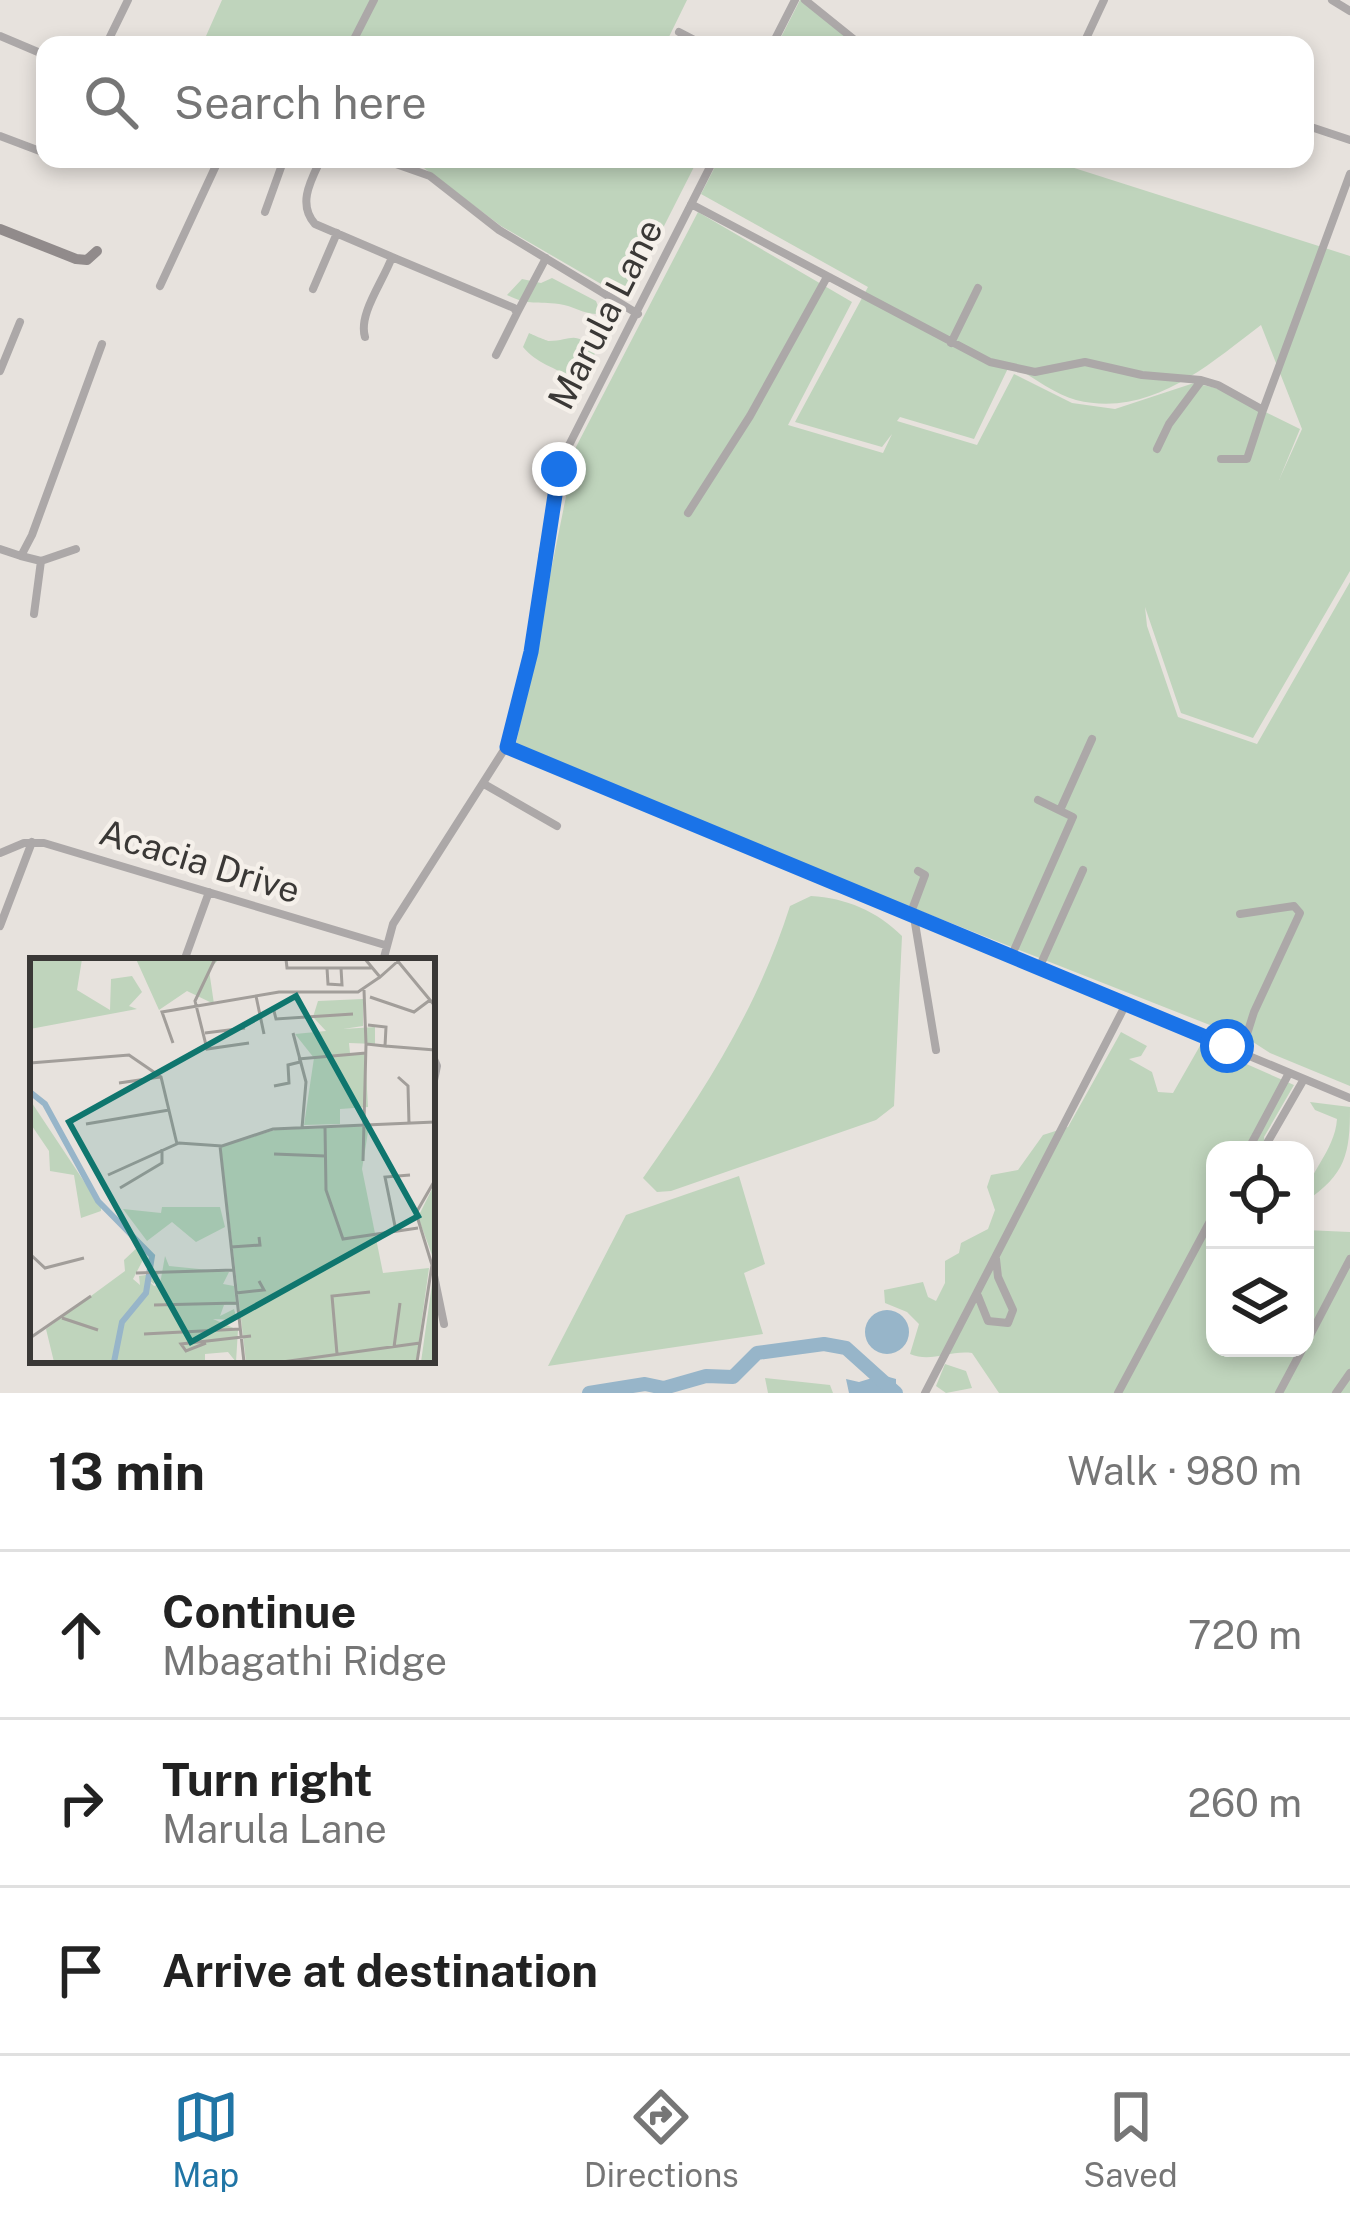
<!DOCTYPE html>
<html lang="en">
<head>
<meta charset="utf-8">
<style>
	:root { --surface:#fff; --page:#f6f6f6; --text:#222; --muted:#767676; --line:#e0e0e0; --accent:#2075a5 }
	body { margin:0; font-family:"Public Sans",sans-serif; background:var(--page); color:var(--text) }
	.controls { position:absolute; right:36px; bottom:36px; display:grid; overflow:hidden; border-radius:24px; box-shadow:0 6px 18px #0003 }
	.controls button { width:108px; height:108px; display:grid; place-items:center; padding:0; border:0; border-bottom:3px solid var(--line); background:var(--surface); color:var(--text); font:60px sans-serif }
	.stop { position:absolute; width:36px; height:36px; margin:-27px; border:9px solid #1a73e8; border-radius:50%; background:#fff }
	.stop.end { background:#1a73e8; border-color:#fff; box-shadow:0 3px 12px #0008 }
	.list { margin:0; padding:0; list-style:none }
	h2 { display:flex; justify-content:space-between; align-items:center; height:156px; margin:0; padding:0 48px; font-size:51px }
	h2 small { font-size:39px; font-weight:400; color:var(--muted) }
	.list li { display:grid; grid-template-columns:78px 1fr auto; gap:36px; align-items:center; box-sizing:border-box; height:168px; padding:0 48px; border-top:3px solid var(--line) }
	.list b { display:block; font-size:45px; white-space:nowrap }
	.list p { margin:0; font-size:39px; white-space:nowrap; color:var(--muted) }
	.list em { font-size:39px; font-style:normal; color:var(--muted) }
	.icon { flex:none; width:66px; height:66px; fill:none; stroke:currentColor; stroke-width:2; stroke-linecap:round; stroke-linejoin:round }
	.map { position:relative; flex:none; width:1350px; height:1393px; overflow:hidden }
	.search { position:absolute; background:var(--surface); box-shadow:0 6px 18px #0003; left:36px; right:36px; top:36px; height:132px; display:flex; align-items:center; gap:30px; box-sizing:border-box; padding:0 42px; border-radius:24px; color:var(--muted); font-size:45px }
	.sheet { height:660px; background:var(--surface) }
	nav { display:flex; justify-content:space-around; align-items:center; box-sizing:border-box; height:168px; border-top:3px solid var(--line); background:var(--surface); font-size:33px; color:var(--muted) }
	nav a { display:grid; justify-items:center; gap:6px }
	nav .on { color:var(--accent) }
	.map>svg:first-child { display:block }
</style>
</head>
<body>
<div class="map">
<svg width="1350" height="1393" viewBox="0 0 1350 1393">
	<rect width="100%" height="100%" fill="#e7e2dd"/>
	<!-- green -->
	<path fill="#bfd4bc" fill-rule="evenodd" d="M222,0H687L665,45H202Z
		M800,0H805L863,45H777Z
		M412,159H698L627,299L501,226Z
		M719,159H1046L1350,256V571L1253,738L1181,713L1145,607L1147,626L1178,717L1257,744L1350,582V1086L1270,1053L1253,1042L857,886L516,744L576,447L698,212L852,302L788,425L883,453L892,434L882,447L795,422L868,287L701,194ZM1261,325L1302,429L1279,480L1300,429L1216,388L1194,383L1115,409L1072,403L1014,374L977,445L897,421L900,417L974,439L1010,364C1030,375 1054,394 1076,400C1150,418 1207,366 1261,325Z
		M552,278L596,301L601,314C584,315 574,306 559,304C536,301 530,306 507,295L522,279L541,283Z
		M529,333C531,334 547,341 549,341C572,341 575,329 595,352L591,370L574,405L573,379C555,367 537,364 523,347Z
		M811,896C846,898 877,911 902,936L894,1106L876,1120L671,1191L657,1192L643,1178C705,1090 757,1009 790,906Z
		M1121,1032L1147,1046L1141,1056L1129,1059L1152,1072L1158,1092L1173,1093L1201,1044L1294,1085L1264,1137L1266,1150H1215V1348H1305V1230L1350,1232V1393H999L972,1353C949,1350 931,1363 910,1354L919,1324L907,1312L885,1303L884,1290L923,1282L928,1297L936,1301L945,1283V1261L959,1253L961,1243L988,1229L995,1210L987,1187L991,1175L1018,1170L1043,1135L1068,1127Z
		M1310,1102L1350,1107C1350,1154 1346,1174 1305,1202C1305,1175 1335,1152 1337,1119L1315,1110Z
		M739,1176L765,1264L744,1273L763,1334L548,1366L626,1215Z
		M945,1364L966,1371L972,1388L946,1393L936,1386Z
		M765,1378L830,1385L833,1393H768Z"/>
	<!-- water -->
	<path fill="#97b5c9" d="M865 1332a22 22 0 1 1 44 0a22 22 0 1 1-44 0Z
		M882,1375L896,1379V1393H849L846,1379L859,1382Z"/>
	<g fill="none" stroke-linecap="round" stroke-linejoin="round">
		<!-- river -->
		<path stroke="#97b5c9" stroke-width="14" d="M589,1393L645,1384L664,1388L706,1376L733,1377L757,1353L824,1344L846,1348L896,1393"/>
		<!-- street -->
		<path stroke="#aca8a8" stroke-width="8" d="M805,0L861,45
			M1332,0L1350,11
			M679,32L704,45
			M0,36L45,55
			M106,45L128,0
			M351,45L374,0
			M772,45L795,0
			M1083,45L1104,0
			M1305,125L1350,140
			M0,136L45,153
			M321,159C311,180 297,204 315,224L392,257C383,282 358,314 365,337
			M351,159L393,163L430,176L499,230L638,314
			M691,204L990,362L1035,372L1085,362L1142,375L1201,380L1218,385L1263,410L1350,174
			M265,212L284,159
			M392,257L514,308L517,313L496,355
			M160,286L219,159
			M313,289L337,233
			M517,313L546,258
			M951,343L978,288
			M0,371L20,322
			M1157,449L1169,424L1201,381
			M1221,459H1247L1263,410
			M688,513L750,416L827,277
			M0,549L21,556L32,535L102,344
			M21,556L41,561L76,549
			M34,614L41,561
			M507,747L1350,1098
			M484,784L557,826
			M1061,808L1092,739
			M0,853L24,843H44L385,945
			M1240,914L1294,906L1300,913L1254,1012L1241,1053
			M910,915L925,875L918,871
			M914,917L936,1050
			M0,926L32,842
			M1011,957L1073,817L1038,800
			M184,961L209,892
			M383,961L393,924L511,739L531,652L543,552L561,461L714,159
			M1039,968L1083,870
			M432,1055L437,1066L432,1090
			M1248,1150L1289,1073
			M1263,1150L1304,1079
			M432,1266L444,1324
			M978,1296L988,1321L1008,1323L1013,1310L998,1277L996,1259
			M1305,1345L1350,1259
			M925,1393L1126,1004
			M1118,1393L1215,1212
			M1279,1393L1303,1348
			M1336,1393L1350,1373"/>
		<!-- secondary -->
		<path stroke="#918b8b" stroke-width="10" d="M0,229L76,259L87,260L97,251"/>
	</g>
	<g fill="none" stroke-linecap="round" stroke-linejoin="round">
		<!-- route -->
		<path stroke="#1a73e8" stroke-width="15" d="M559,469L531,652L507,747L1227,1046"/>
	</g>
	<g text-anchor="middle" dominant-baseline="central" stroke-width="9" stroke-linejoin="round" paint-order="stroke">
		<!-- street labels -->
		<g font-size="36" fill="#3a3836" stroke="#f5f0ea">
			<text transform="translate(605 314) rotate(-63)">Marula Lane</text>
			<text transform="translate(200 861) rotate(17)">Acacia Drive</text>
		</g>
	</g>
	<!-- overview -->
	<g transform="translate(30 958)">
		<rect width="405" height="405" fill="#e7e2dd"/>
		<path d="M0,1H52L47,32L80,52L81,21L102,18L112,34L99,48L107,51L0,71ZM106,1H189L179,12L184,46L157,33L129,52ZM333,41V68L313,71L345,69V86L319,85L320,95H335L338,149L310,151V166L274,167L284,100L265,76L296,73L283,59L288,43ZM0,142L71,249V253L51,260L44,217L20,213L19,193L0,165ZM339,168L332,211L353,315L399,310L386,404H216L191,189L245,172ZM405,225V404H391L405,305L388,259ZM132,249H190L195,269L166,284L142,264L117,283L93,251L131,255ZM110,287L115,298L103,321L110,327L109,318L129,315L124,326L116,320L124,328L130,326L135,298L139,308L199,314L193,326L204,328L206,347H194L190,358L204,351L207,362L183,361L208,372L206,404L198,394L175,396V404H24L16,371L95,313L94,302Z" fill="#bfd4bc"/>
		<path fill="none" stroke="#97b5c9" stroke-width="6" d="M0,134L15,146L68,243L122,298L116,335L92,364L84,404"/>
		<path fill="none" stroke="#a29e9a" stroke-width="3" d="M185,1L165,43L177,91L219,85M256,1L257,10H343M335,1L350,19L368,3M366,1L405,48M297,10L298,26L312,27L311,10M334,32L336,86L355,88L356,69L338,67M226,38L234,76M340,39L384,54L400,42M243,49L246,61L323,56M175,75L215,70M263,75L276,124L272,170M143,85L132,54L249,34H328L350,19M355,88L405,92M268,101L336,95M0,105L99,97L131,119L147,186M368,119L378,128L379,166M89,125L130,119M244,128L259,125L258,107L270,104M56,166L139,152M295,169L296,232L313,281L388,270M190,188L214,404M244,196L295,198M333,203L336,86M78,217L149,185L192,188L243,171L405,164M90,230L132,205V191M366,273L355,219L380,217M201,289L230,287L229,279M0,296L15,310L54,300M106,315L204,312M206,335L234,332L229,323M124,347L207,345M32,360L68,372M114,376L210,371M0,380L61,338M176,385L156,393L151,386L221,378M364,389L370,345M307,396L302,338L340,334M252,404L390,385M387,404L402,307L386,255L405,222"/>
		<path fill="#0f766e" fill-opacity="0.15" stroke="#0f766e" stroke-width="6" d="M266,38L388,258L161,384L39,164Z"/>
		<rect width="405" height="405" fill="none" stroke="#3a3836" stroke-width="6"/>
	</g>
</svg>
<div class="controls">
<button><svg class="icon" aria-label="locate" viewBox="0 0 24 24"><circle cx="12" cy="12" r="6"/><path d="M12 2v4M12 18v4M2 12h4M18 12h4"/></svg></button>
<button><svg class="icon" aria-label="layers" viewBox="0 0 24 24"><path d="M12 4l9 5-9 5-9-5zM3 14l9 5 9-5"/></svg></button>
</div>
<div class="stop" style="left:1227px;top:1046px"></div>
<div class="stop end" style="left:559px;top:469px"></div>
<div class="search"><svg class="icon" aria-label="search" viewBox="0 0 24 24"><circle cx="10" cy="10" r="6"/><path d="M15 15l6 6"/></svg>Search here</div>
</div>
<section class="sheet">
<h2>13 min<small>Walk · 980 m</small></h2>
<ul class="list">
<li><svg class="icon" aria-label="ahead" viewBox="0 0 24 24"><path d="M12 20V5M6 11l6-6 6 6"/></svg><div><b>Continue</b><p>Mbagathi Ridge</p></div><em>720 m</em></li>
<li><svg class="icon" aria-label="right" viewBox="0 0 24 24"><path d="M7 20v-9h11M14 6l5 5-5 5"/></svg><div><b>Turn right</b><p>Marula Lane</p></div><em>260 m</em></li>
<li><svg class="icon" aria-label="arrive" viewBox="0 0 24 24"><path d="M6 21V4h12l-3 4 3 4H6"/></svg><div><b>Arrive at destination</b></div></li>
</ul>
</section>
<nav>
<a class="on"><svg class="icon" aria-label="map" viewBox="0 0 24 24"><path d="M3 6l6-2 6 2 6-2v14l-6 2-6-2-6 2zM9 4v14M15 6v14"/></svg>Map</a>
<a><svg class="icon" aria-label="directions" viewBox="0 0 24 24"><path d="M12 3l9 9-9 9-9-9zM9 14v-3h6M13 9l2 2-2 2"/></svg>Directions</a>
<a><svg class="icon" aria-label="saved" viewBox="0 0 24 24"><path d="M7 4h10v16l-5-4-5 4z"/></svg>Saved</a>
</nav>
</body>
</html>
